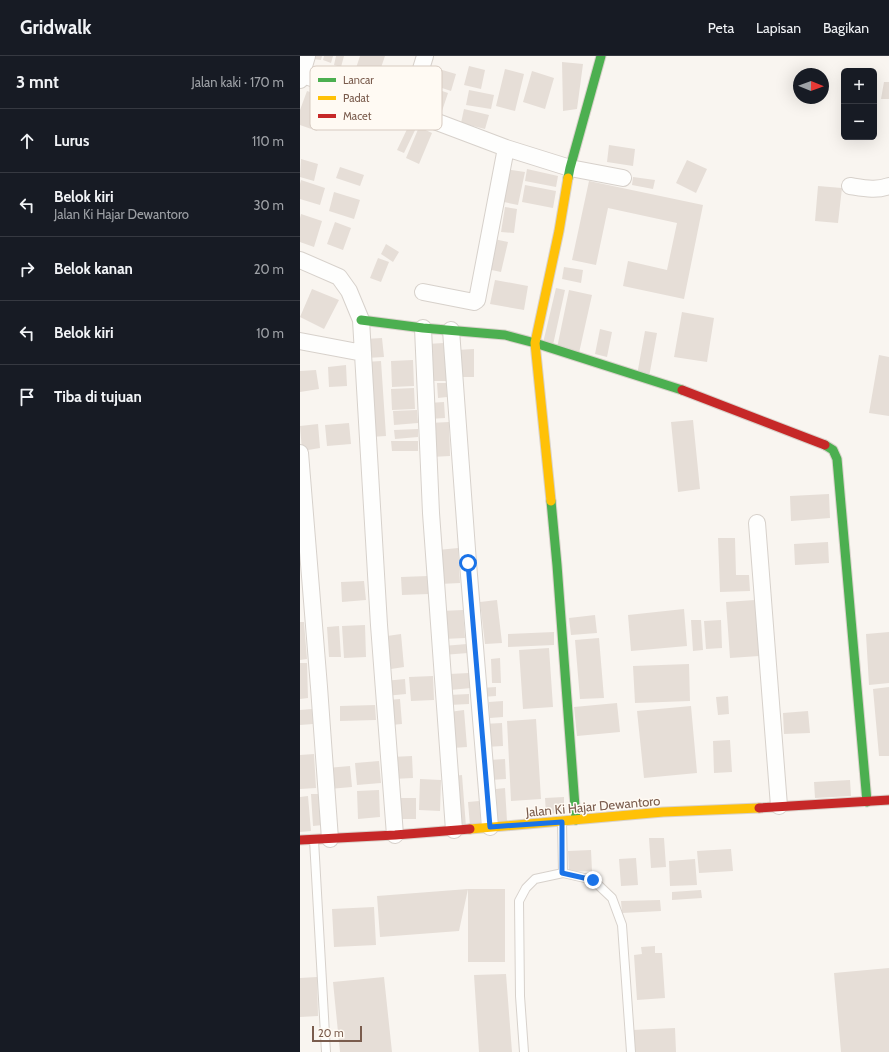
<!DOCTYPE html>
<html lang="id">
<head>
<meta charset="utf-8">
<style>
	:root { --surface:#171b24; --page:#20242c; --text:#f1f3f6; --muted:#9ea1a6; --line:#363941 }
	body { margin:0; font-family:Cabin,sans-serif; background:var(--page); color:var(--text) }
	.controls { position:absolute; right:12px; top:12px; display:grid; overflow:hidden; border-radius:6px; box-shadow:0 4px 16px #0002 }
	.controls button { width:36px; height:36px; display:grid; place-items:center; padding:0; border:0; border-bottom:1px solid var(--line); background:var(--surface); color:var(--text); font:20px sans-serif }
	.compass { position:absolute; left:493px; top:12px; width:36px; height:36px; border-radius:50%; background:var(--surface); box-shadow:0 4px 16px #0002; rotate:91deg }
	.scale { position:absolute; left:12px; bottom:10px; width:50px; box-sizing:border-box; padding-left:4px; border:2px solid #7a5c4d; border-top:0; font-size:11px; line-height:14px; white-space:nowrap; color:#7a5c4d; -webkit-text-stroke:3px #fffaf3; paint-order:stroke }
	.stop { position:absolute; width:12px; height:12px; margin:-9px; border:3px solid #1a73e8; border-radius:50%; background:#fff }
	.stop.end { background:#1a73e8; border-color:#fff; box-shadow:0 1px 4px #0008 }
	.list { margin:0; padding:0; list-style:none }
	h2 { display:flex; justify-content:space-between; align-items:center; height:52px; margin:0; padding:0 16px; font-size:17px }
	h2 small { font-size:13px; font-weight:400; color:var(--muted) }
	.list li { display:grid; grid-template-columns:26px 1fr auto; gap:12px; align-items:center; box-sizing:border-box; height:64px; padding:0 16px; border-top:1px solid var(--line) }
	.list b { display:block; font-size:15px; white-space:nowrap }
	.list p { margin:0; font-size:13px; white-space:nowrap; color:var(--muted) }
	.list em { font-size:13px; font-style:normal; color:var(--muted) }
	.icon { flex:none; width:22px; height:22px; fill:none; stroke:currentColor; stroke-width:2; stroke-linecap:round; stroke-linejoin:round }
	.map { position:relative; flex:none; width:589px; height:996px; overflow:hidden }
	header { display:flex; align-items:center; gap:24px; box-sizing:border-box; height:56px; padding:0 20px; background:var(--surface); border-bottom:1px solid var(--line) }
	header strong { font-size:19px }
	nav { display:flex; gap:22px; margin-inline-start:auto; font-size:14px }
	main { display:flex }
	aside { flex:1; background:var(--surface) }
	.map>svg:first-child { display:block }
</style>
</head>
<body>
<header>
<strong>Gridwalk</strong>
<nav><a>Peta</a><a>Lapisan</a><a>Bagikan</a></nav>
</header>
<main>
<aside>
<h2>3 mnt<small>Jalan kaki · 170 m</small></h2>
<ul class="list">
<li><svg class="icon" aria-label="ahead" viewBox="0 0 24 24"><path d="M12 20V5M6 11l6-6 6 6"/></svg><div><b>Lurus</b></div><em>110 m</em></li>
<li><svg class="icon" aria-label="left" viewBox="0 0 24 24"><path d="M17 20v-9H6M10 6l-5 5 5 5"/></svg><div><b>Belok kiri</b><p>Jalan Ki Hajar Dewantoro</p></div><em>30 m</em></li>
<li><svg class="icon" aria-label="right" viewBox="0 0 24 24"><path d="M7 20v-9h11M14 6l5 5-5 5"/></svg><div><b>Belok kanan</b></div><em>20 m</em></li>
<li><svg class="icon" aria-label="left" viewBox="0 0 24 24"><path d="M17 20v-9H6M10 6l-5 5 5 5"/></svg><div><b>Belok kiri</b></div><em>10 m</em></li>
<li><svg class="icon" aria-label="arrive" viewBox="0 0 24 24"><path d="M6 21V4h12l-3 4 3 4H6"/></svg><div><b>Tiba di tujuan</b></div></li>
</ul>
</aside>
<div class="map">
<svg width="589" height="996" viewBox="0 0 589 996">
	<rect width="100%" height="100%" fill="#f9f5f0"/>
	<!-- building -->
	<path fill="#e6ded7" d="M14,0H22L21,4L13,3Z
		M24,0H33L31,7L23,4Z
		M36,0H44L41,11L34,9Z
		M60,0H85L75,29L53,21Z
		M262,6L283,8L277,53L263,55Z
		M169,10L185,14L181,33L164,29Z
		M132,11L156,18L151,35L127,27Z
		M205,13L224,18L215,55L196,50Z
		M232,15L254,22L245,53L223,46Z
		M584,26H589V43H581Z
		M122,28L148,37L140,61L113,51Z
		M169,34L194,39L191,53L166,49Z
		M7,35L28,42L17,75L0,69V54Z
		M164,53L189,59L185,73L161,67Z
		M110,67L117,70L104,97L97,94Z
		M119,71L132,77L119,108L106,102Z
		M309,89L335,93L333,110L307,106Z
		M1,103L18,108L14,125L0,121Z
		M387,104L407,113L396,137L376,127Z
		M40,111L64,119L60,130L36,122Z
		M205,113L225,116L218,149L199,145Z
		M227,113L258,120L256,131L225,125Z
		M333,121L355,124L353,133L332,129Z
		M1,124L25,132L20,149L0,143V128Z
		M289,125L403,149L384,243L323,230L328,205L367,214L377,167L308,152L296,209L272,204Z
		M225,129L256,135L253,152L222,146Z
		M518,130L542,132L538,167L515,165Z
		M34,136L60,144L54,163L29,155Z
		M205,151L217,153L214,177L201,176Z
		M1,158L22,165L14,191L0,186V162Z
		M35,166L51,172L43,194L27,188Z
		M194,183L208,186L201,216L187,213Z
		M86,188L99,196L93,206L81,198Z
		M78,202L89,206L81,226L70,222Z
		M264,211L283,214L281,227L262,223Z
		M195,224L228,230L224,254L190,248Z
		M256,232L265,234L253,289L243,287Z
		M12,233L39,244L24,273L0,261Z
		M269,234L292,239L279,297L257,292Z
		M382,256L414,262L407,306L374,301Z
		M300,273L312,276L307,301L295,298Z
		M345,275L357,277L349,321L337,319Z
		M82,282L84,301L66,302L65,283Z
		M144,287L147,325H129L127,288Z
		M174,293V321H157V294Z
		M579,299L589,301V360L569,357Z
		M113,304L114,330L92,331L91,305Z
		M81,305L86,380L70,381L65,306Z
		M46,309L47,330L29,331L28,311Z
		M16,314L19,333L0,336V315Z
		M137,327H146L147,341L138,342Z
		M114,332L115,353L92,354L91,333Z
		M144,346L145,362L129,363L128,347Z
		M117,354L118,367L94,369L93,355Z
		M393,364L400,433L378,436L371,366Z
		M149,366L150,400L131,401L129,367Z
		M49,367L51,388L27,390L25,369Z
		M18,368L20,392L2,395L0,370Z
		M118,373V381L95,383L94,374Z
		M91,385H118V395H92Z
		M529,438L530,462L491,465L490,440Z
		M418,482H435L436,519H449L450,535L420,536Z
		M528,486L529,507L495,509L494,488Z
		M158,492L160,527L140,528L138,494Z
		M128,520L129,538L102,539L101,521Z
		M64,525L66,544L42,546L41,526Z
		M197,544L202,587L185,588L180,546Z
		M455,544L459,600L430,602L426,546Z
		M384,553L387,590L331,595L328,559Z
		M163,554L165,582L143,583L141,555Z
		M295,559L297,577L271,579L269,562Z
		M391,564H401L403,594L393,595Z
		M421,564L422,592L406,593L404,565Z
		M0,566H4L7,603L0,604Z
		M65,569L66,601L44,602L42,570Z
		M39,570L41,601H29L27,571Z
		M254,576V589L208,591V578Z
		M589,576V627L569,629L566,578Z
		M101,578L104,611L91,613L87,580Z
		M299,582L304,642L280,643L275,584Z
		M167,588L168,597L143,599V590Z
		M249,592L253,651L223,653L219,594Z
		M200,602L201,627H192L191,603Z
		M0,607H7L8,642L0,643Z
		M389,608L390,645L335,647L333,610Z
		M169,617L171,632L150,634L149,618Z
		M133,620L134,644L111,645L109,621Z
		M105,623L106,638L85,640L84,625Z
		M196,631V640L181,641V632Z
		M589,631V700H579L573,633Z
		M169,638V648L149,649V639Z
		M428,640L429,658L418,659L416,641Z
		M100,643L102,668L91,669L89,644Z
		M203,645V661L190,662L189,646Z
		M317,647L320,676L277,680L274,651Z
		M75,649L76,664L40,665V650Z
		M391,650L397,717L344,722L337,655Z
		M12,653L13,668L0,669V654Z
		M164,654L167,691L152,692L149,656Z
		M508,655L510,677L484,678L483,657Z
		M236,663L241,743L211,745L207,665Z
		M202,667L203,690L185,691L183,668Z
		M430,684L432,716L414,717L413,685Z
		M14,698L16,732L0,733V699Z
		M112,700L113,722L93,723L91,701Z
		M205,703L206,723L189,724V704Z
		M79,705L81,727L57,729L55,707Z
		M50,710L52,731L29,733L27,712Z
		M162,719L166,771L156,772L152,720Z
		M120,723L141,724L140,755L119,754Z
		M550,724L551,740L515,742L514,726Z
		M205,732L207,765H197L196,733Z
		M79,734L80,761L58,763L57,735Z
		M11,738H21L23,769L13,770Z
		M8,740L11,775L0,776V741Z
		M264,741V757L246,758L245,742Z
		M96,742H116V763H96Z
		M179,745L181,769L170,770L168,746Z
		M349,782H364L366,811L351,812Z
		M431,793L433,815L399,817L397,795Z
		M291,794L292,815L269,816L268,795Z
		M336,802L338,829L321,830L319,803Z
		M395,803L397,829L370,830L369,805Z
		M168,833L159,875L80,881L77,840Z
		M168,833H205V906H168Z
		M401,834L402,842L372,844V836Z
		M360,844L361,855L322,857L321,845Z
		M74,851L76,889L34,891L32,853Z
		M355,890V897H362L365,942L337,944L334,899L342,898L341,891Z
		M589,912V996H541L534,917Z
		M206,918L212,996H179L174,919Z
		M17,921L18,960L0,961V922Z
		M84,921L92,996H40L33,926Z
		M375,972L376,996H334L332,974Z"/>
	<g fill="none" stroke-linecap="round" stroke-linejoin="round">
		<!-- lane casing -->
		<g stroke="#d7d1cb" stroke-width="10">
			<path id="lane" d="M262,766L263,817L293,824L312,842L322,869L331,996
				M14,784L26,996
				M224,996L220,940L219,845L226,832L235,823L263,817"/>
		</g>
		<!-- street casing -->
		<g stroke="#d7d1cb" stroke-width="18">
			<path id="street" d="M0,18L108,55L206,92L270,112L323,122
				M0,24L7,0
				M108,55L125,0
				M550,130C563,132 577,135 589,130
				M0,204L39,221L49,235L61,264L79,569L95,779
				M123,236L174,246L177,244L206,92
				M123,272L131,457L154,774
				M151,274L168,507L190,771
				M0,285L63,297
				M0,397L19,631L30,783
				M457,467L479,750"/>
		</g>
		<!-- fast casing -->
		<g stroke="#d9d2cb" stroke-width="11">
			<path id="fast" d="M268,122L270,112L301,0
				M61,264L123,272L205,279L235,287L382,334
				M525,389L533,394L537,403L567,746
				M251,445L257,509L276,764"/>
		</g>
		<!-- slow casing -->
		<g stroke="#d9d2cb" stroke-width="11">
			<path id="slow" d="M251,445L235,287L259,175L268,122
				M170,773L363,756L459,752"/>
		</g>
		<!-- jam casing -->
		<g stroke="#d9d2cb" stroke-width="11">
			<path id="jam" d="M382,334L525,389
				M459,752L589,744
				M0,784L95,779L170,773"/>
		</g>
		<!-- lane -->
		<use href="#lane" stroke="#fefefd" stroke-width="8"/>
		<!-- street -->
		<use href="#street" stroke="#fefefd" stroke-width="16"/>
		<!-- fast -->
		<use href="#fast" stroke="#4caf50" stroke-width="9"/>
		<!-- slow -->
		<use href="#slow" stroke="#ffc107" stroke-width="9"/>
		<!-- jam -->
		<use href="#jam" stroke="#c62828" stroke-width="9"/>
	</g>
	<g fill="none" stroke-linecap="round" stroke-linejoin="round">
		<!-- route -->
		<path stroke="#1a73e8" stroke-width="5" d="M168,507L190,771L262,766V817L293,824"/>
	</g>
	<g text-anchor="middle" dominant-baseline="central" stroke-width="3" stroke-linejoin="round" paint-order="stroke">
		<!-- street labels -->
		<g font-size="13" fill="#7a5c4d" stroke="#fffaf3">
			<text transform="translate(293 750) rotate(-5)">Jalan Ki Hajar Dewantoro</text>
		</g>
	</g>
	<!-- legend -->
	<rect x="10" y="10" width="132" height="64" rx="6" fill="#fffaf3" stroke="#d7cbc1" stroke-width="1"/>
	<rect x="18" y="22" width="18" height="4" fill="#4caf50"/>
	<rect x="18" y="40" width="18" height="4" fill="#ffc107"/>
	<rect x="18" y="58" width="18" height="4" fill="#c62828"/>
	<g font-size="11" fill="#7a5c4d">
		<text x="43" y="28">Lancar</text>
		<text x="43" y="46">Padat</text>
		<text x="43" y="64">Macet</text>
	</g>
</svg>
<div class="controls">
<button>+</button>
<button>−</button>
</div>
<svg class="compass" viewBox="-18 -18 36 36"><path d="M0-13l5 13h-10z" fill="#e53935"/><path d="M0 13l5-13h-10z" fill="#9ea1a6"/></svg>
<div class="scale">20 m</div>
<div class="stop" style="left:168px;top:507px"></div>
<div class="stop end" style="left:293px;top:824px"></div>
</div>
</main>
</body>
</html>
